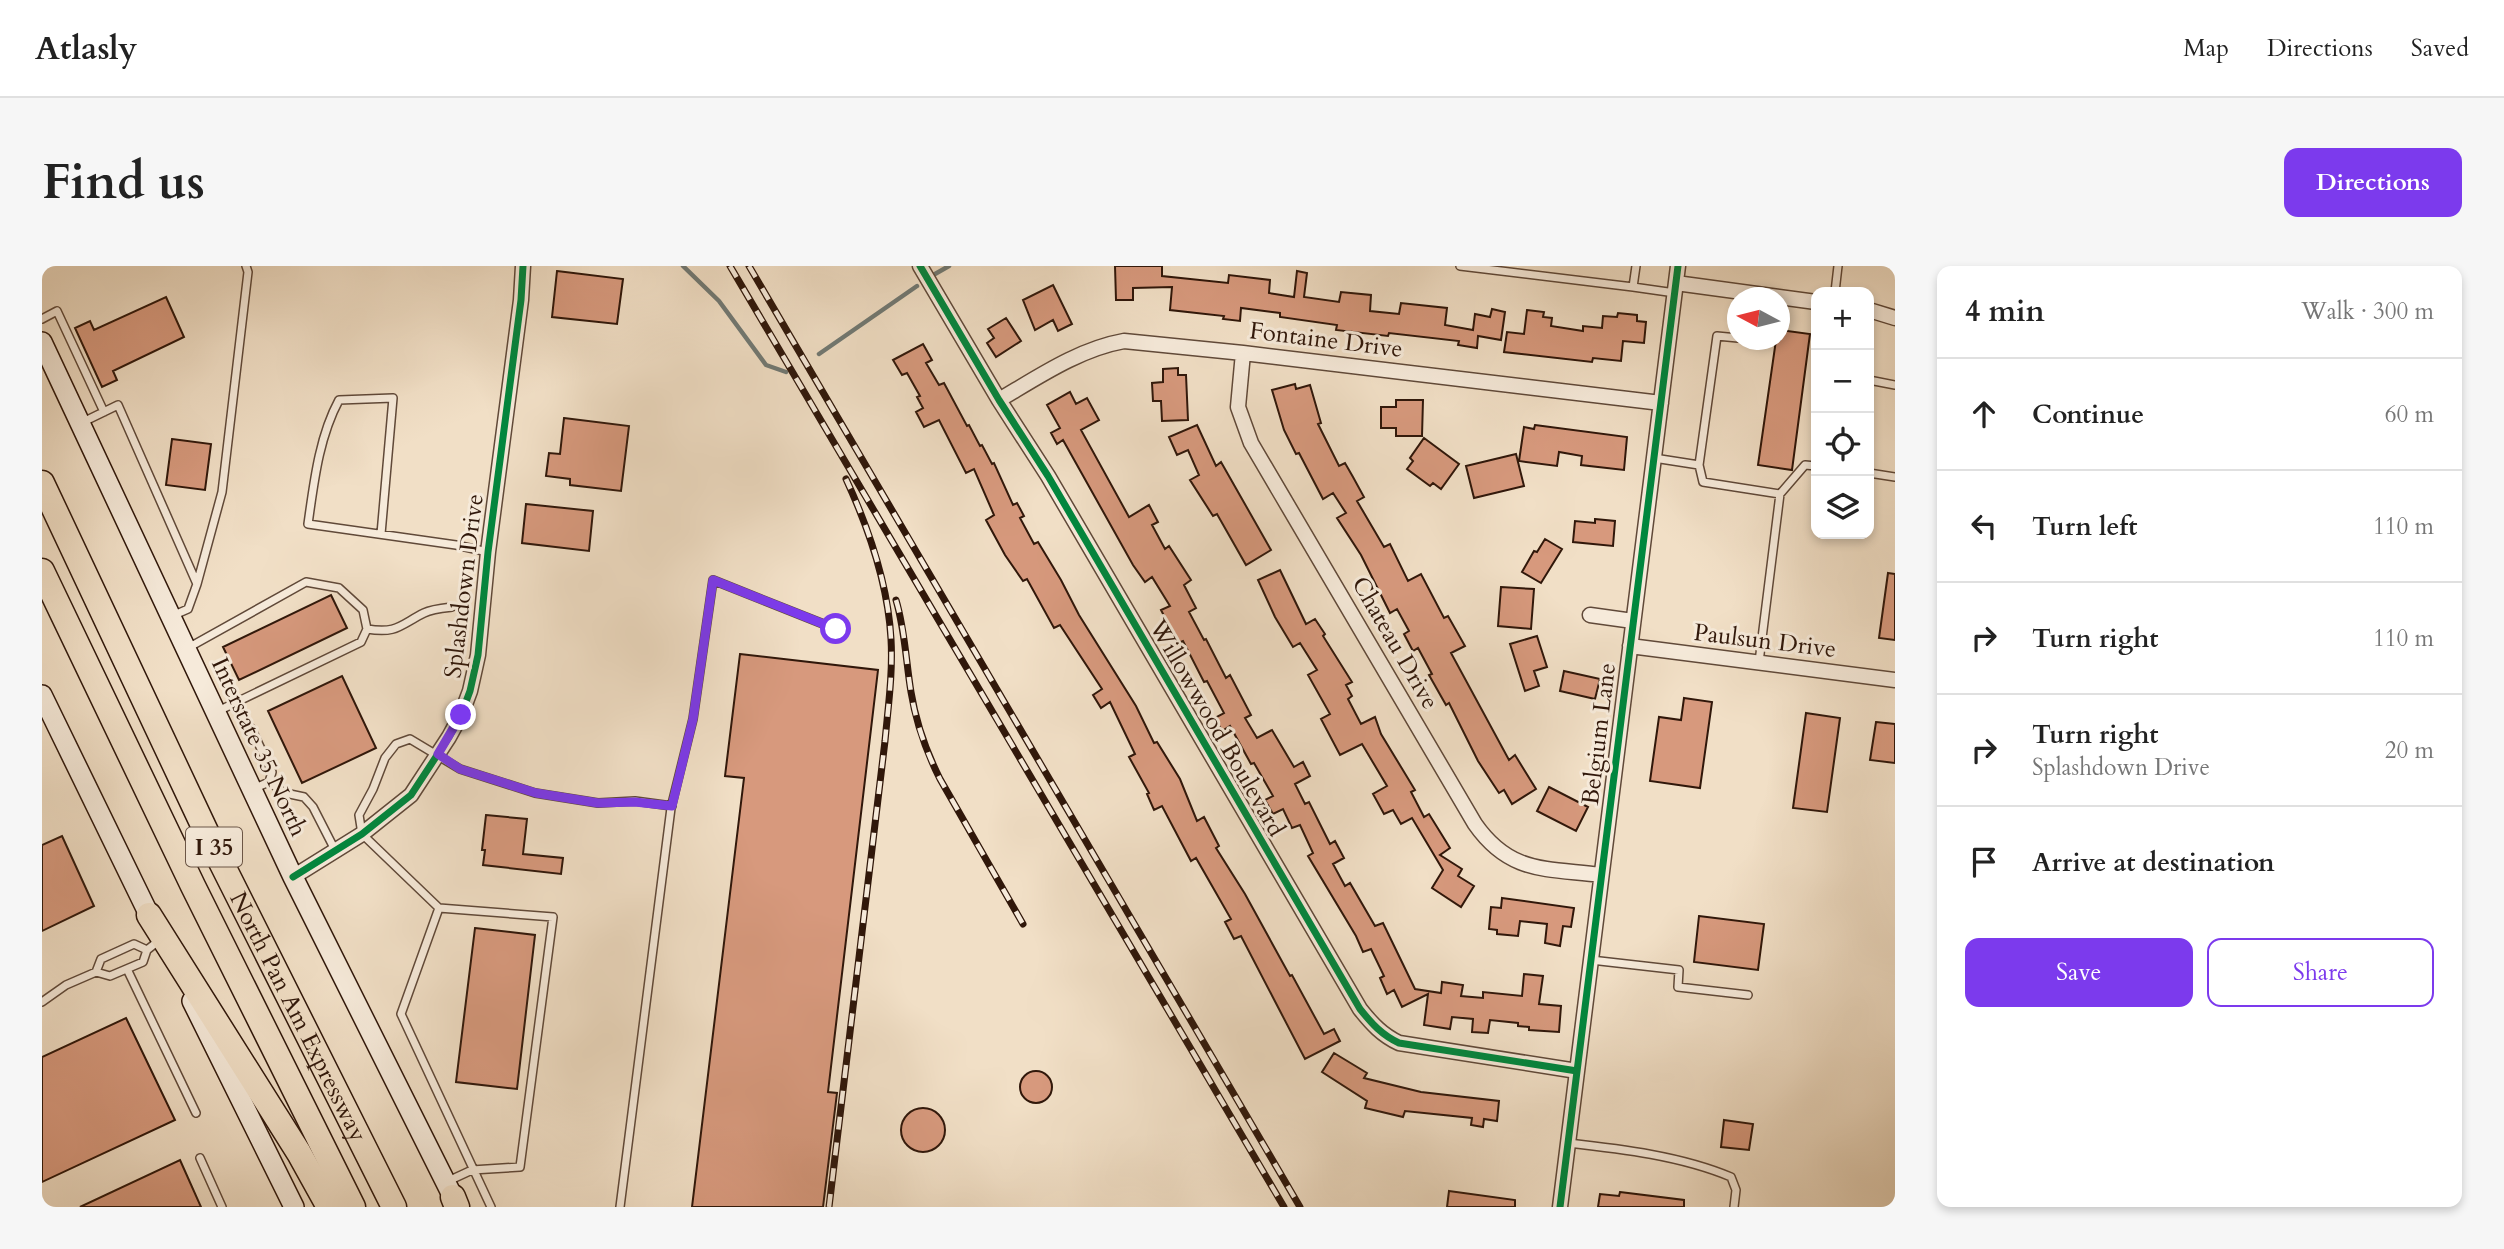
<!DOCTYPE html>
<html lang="en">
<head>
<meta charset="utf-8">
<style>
	:root { --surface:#fff; --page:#f6f6f6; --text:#222; --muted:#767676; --line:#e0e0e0; --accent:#7c3aed }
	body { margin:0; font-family:Cardo,serif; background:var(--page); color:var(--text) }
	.controls { position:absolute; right:21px; top:21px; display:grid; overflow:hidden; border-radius:14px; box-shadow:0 4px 10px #0003 }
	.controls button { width:63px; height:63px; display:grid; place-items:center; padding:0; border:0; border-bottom:2px solid var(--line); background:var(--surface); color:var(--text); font:35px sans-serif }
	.compass { position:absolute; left:1685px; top:21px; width:63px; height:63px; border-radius:50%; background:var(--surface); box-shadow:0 4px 10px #0003; rotate:277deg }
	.stop { position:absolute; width:21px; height:21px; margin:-16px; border:5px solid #7c3aed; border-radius:50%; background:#fff }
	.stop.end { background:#7c3aed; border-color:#fff; box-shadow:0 2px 7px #0008 }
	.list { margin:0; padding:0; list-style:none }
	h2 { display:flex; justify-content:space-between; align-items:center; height:91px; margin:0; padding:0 28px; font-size:30px }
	h2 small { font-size:23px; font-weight:400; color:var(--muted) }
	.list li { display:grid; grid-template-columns:46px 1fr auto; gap:21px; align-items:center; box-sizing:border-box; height:112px; padding:0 28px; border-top:2px solid var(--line) }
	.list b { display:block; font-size:26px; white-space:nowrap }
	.list p { margin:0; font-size:23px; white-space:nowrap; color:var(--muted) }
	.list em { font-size:23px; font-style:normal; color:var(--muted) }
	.actions { display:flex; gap:14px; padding:21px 28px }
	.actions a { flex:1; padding:16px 0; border:2px solid var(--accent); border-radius:14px; text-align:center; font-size:24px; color:var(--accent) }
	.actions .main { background:var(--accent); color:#fff }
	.icon { flex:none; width:38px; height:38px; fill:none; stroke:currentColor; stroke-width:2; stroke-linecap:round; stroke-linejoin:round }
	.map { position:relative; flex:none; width:1853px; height:941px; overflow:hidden; border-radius:14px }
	header { display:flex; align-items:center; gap:42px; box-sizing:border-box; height:98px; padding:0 35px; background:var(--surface); border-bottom:2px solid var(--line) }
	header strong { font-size:33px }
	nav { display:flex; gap:38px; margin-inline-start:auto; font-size:24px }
	.intro { display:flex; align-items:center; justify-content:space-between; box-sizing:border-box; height:168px; padding:0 42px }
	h1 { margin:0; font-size:49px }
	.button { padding:18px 32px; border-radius:14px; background:var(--accent); color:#fff; font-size:24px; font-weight:700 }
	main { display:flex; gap:42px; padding:0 42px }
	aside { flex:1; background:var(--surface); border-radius:14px; box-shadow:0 4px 10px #0003 }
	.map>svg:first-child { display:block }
</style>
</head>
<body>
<header>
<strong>Atlasly</strong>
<nav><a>Map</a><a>Directions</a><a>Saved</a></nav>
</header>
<div class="intro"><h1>Find us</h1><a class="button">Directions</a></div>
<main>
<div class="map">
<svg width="1853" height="941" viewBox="0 0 1853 941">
	<rect width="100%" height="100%" fill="#f1dfc6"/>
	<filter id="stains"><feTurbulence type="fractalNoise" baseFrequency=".00286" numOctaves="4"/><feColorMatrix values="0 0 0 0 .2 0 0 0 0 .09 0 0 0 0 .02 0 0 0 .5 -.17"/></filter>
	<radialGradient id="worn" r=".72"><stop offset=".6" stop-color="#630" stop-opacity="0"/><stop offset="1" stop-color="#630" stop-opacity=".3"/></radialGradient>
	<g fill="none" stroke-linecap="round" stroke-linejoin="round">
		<!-- stream -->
		<path stroke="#717974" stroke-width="4.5" d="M641,0L677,35L724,99L744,106
			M893,8L907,0
			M777,88L875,20"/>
	</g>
	<!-- building -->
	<path fill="#d7997d" stroke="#30170a" stroke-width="2" d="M1073,0H1120V10L1186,17L1187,9L1228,14L1227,27L1252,31L1255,5L1265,7L1262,31L1297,36L1299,26L1329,29L1328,45L1357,48L1359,37L1405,42L1403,59L1431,64L1433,48L1448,51L1450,43L1463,46L1459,74L1436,70L1435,82L1416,79L1417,75L1347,67L1346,70L1294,64L1295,59L1238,51V47L1199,42L1198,55L1181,53L1182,50L1128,44L1130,21L1091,22V34H1074Z
		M515,5L581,13L575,58L510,51Z
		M1011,19L1030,58L1016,65L1011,54L993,64L981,34Z
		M124,31L142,71L71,105L75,114L60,121L33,62L48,55L52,64Z
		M1485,44L1502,46L1501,51L1510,52L1509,60L1541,65V60L1560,62L1561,50L1575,51L1576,47L1595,49V55L1604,56L1602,77L1581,75L1579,95L1551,92L1550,96L1462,86L1465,66L1482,68Z
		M964,52L979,75L954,91L945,77L952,72L946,63Z
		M1738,64L1768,68L1750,204L1716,199L1734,74H1738Z
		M881,78L890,94L884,97L897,119L902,117L925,160L927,159L938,180L940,179L950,198L952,197L971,239L975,237L982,250L978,252L992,278L996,276L1019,314L1037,349L1094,440L1112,477L1115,476L1138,513L1155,555L1162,551L1177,580L1174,582L1203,628L1248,710L1250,709L1282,768L1292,763L1298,775L1263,793L1199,670L1192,673L1183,656L1189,653L1154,592L1149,595L1120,540L1112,544L1105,528L1107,527L1087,491L1093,488L1068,436L1059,442L1051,429L1060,423L1018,359L1012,362L985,313L981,315L963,289L944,254L952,249L932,203L924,207L897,154L882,161L874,146L881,142L875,131L878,130L865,107L860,109L851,94Z
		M1136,102V109H1144L1146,154L1120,155L1119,135H1111L1110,117L1121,116V103Z
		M1253,118L1254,123L1268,119L1279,157L1276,158L1297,200L1303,197L1311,211L1322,231L1315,235L1342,281L1348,278L1366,315L1379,308L1402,352L1406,350L1423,380L1409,387L1467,494L1473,489L1494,523L1470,538L1462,524L1457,527L1436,495L1407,437L1404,439L1387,409L1390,408L1376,382L1371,385L1362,368L1367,365L1355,343L1348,347L1319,289L1295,252L1304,247L1291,227L1281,233L1257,187L1254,188L1242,164L1230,124Z
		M1028,126L1034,138L1045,132L1057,154L1039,164L1087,251L1107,239L1116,256L1110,259L1123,283L1127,280L1149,314L1142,319L1154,342L1147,346L1162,374L1164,373L1184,412L1188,409L1209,449L1203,452L1215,472L1230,464L1252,501L1261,496L1268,510L1253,518L1263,538L1267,536L1288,578L1293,575L1302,592L1291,598L1303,620L1308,617L1333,660L1341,657L1373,723L1399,727L1400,716L1421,719L1419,730L1441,732V726L1480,730L1482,708L1501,710L1497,738L1519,740L1517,766L1487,764V761L1476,760V757L1448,754L1446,767L1430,766L1431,753L1410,751L1408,763L1382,759L1386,728L1360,741L1352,724L1345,728L1338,712L1342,710L1329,683L1321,686L1314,670L1266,590L1271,587L1258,559L1250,562L1241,543L1231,548L1223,534L1231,530L1212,497L1209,498L1188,460L1180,465L1173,452L1182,447L1165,415L1162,416L1141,375L1136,377L1119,344L1128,340L1110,311L1103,316L1091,299L1021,174L1015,178L1009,167L1018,162L1005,139Z
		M1354,134H1381L1380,170H1354V162H1339V141H1354Z
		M522,152L587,160L579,225L528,219V213L504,210L507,187L518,188Z
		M1155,159L1174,200L1179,196L1229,284L1204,299L1175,248L1171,250L1148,214L1157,209L1146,184L1135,189L1127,171Z
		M1493,159L1585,171L1582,204L1539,199L1540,190L1517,186L1515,200L1477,195L1482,161L1492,163Z
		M1382,172L1417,198L1399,223L1391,217L1388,220L1365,203L1371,195L1368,192Z
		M130,173L169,178L163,224L124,219Z
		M1474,188L1482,220L1432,232L1424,200Z
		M484,238L551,245L547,285L480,277Z
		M1553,253L1573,255L1571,280L1531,276L1533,255L1553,257Z
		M1503,273L1520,283L1499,317L1480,306L1492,285L1495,286Z
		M1238,304L1264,358L1273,353L1283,368L1281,370L1310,416L1304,419L1310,430L1306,433L1319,458L1333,451L1339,468L1373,524L1369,526L1382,551L1387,548L1408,582L1398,589L1420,603L1416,610L1432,620L1419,641L1390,622L1401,604L1370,552L1359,558L1351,544L1342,548L1331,528L1345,520L1320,478L1298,489L1279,453L1288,448L1266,409L1275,404L1258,377L1251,381L1233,351L1216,314Z
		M1846,307L1853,308V374L1837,372Z
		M1459,321L1492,323L1489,363L1456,360Z
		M289,329L305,362L197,414L181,381Z
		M1495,370L1505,401L1492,405L1497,420L1483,425L1468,378Z
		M698,388L836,404L786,826L795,827L781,941H650L702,512L683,510Z
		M1522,405L1558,413L1553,433L1518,425Z
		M300,410L334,482L260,517L226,445Z
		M1642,432L1670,436L1658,522L1608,515L1617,451L1639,454Z
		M1764,447L1798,452L1785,546L1751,542Z
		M1834,456L1853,458V497L1828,494Z
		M1507,521L1546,541L1534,565L1495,545Z
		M444,549L485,553L481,588L521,592L519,608L441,599L443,584H440Z
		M20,570L52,640L0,665V579Z
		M1460,632L1532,642L1529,661L1521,660L1518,680L1503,677L1505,658L1478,655L1476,670L1455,668V664L1447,663L1449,641L1459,642Z
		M1657,650L1722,658L1716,704L1652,696Z
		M433,662L493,669L475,823L414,816Z
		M84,752L133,854L0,916V791Z
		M1292,787L1325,807L1322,812L1379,826L1457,835L1455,855L1442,853L1441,861L1429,859L1430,852L1363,845L1361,851L1323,842L1325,835L1280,806Z
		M978 821a16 16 0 1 1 32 0a16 16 0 1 1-32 0Z
		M859 864a22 22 0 1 1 44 0a22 22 0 1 1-44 0Z
		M1682,854L1711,858L1707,884L1679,881Z
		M138,894L159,941H38Z
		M1407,925L1473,934V941H1405Z
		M1578,926L1642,934V941H1556L1558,928L1577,930Z"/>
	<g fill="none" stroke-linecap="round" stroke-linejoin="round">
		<!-- lane casing -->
		<g stroke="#604939" stroke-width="10">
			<path id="lane" d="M1418,0L1591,21
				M1594,0L1591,21L1633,27
				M1793,26L1796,0
				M0,53L15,45L62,146
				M1706,74H1710
				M1774,91V105
				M1827,114L1853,119
				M41,156L76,139L155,318L146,343L130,350
				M1612,192L1657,199L1675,70L1696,72
				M1657,199L1661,216L1738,228L1763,199L1774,200
				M1827,207L1853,211
				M339,268L351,132L297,134C277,171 272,216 266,258L414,279L446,286
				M155,318L180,226L206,6L204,0
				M325,363C355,368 358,359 382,347C390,343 401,342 410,341
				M144,383L264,316L297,322L321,344L325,363L319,376L174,446
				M1717,396L1738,228
				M209,462L230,506L227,516L211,523
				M227,516L243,527L262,531L271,541L293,584
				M397,642L320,568L317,549L331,523L343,492L354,478L368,473L418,503L493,527L556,537L593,535L630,540
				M1549,694L1637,704L1636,721L1706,729
				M85,703L154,847
				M54,706L59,693L92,678L105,684
				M0,736L24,719L54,706L68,710L101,696L105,684L119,673
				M1526,877C1580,883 1639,890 1689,911L1694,924L1692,941
				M158,892L180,941
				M404,916L430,904L478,901L511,651L397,642L359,748L449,941
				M578,941L629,542L651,453L671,314L794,363"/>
		</g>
		<!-- street casing -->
		<g stroke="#604939" stroke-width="17">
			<path id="street" d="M878,0L957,134L1006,210L1318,743C1330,758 1340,769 1357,777L1535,805
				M1634,17L1774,36
				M1827,44L1853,52
				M1201,87L1196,141L1209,177L1433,558C1468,608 1504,602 1559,609
				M957,134C996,111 1037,83 1082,75L1201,87L1619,137
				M1548,349L1591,355
				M1588,380L1853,414
				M251,611L320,568L369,529L407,471L419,449L428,425L436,389L446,286L479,34L481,0
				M1518,941L1636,0"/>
		</g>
		<!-- secondary casing -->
		<g stroke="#30170a" stroke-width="22">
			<path id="secondary" d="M0,76L251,611L416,941
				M0,429L113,661
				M150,735L252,941"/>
		</g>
		<!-- highway casing -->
		<g stroke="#30170a" stroke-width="27">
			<g id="highway">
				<path id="s1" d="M0,217L168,574L352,941"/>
				<path d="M0,305L151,620L311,941"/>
				<path d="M107,649L257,887L287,941"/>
				<path d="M411,931L415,941"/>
			</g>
		</g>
		<!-- lane -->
		<use href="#lane" stroke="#f6eada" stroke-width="7"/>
		<!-- street -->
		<use href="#street" stroke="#f6eada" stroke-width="14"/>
		<!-- secondary -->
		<use href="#secondary" stroke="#f6eada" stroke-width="19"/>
		<!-- highway -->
		<use href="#highway" stroke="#f1dfc6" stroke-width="24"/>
		<!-- rail casing -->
		<g stroke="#30170a" stroke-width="7">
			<path id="rail" d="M688,0L1242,941
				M707,0L1258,941
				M854,334C863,364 864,396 869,426C874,457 884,485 898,513L981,658
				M787,941L843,475C846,442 851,407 849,373C846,318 827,263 804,213"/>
		</g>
		<!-- rail -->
		<use href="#rail" stroke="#f6eada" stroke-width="4.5" stroke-dasharray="13" stroke-linecap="butt"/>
		<!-- cycleway casing -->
		<g stroke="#f6eada" stroke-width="11">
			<path id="cycleway" d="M878,0L957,134L1006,210L1318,743C1330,758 1340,769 1357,777L1535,805
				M251,611L320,568L369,529L407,471L419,449L428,425L436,389L446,286L479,34L481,0
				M1518,941L1636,0"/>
		</g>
		<!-- cycleway -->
		<use href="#cycleway" stroke="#00873e" stroke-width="7"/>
	</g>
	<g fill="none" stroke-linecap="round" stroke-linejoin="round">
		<!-- route -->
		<path stroke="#7c3aed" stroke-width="9" d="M419,449L396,488L418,503L494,527L556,537L593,536L630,540L651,453L671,314L794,363"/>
	</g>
	<g text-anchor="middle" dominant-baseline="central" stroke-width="6" stroke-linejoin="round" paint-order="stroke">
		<!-- shield labels -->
		<rect fill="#f6eada" stroke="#6b5648" stroke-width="2" x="144" y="561.5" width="56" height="39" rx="5"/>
		<g font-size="23" font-weight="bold" fill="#30170a">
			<text x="172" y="581">I 35</text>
		</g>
		<!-- street labels -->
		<g font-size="24" fill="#30170a" stroke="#f6eada">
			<text transform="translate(1284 74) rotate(7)">Fontaine Drive</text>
			<text transform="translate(422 320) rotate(-83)">Splashdown Drive</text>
			<text transform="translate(1723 375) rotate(7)">Paulsun Drive</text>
			<text transform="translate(1353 377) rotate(60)">Chateau Drive</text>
			<text transform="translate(1175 462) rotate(60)">Willowwood Boulevard</text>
			<text transform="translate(1557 468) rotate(-83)">Belgium Lane</text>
			<text transform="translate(217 481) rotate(65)">Interstate 35 North</text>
			<text stroke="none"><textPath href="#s1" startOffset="592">North Pan Am Expressway</textPath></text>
		</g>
	</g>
	<rect width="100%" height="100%" filter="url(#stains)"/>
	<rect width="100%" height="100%" fill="url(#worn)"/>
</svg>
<div class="controls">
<button>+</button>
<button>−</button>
<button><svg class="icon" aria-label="locate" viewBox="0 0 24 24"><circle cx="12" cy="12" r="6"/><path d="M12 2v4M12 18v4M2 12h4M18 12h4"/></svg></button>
<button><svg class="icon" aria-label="layers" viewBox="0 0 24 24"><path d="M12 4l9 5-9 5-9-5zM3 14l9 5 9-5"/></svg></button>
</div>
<svg class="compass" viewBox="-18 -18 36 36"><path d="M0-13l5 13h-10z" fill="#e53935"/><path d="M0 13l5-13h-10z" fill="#767676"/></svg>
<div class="stop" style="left:794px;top:363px"></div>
<div class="stop end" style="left:419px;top:449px"></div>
</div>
<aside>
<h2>4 min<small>Walk · 300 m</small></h2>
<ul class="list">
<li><svg class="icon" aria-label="ahead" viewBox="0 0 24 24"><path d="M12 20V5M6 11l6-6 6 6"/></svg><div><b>Continue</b></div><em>60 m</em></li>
<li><svg class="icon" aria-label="left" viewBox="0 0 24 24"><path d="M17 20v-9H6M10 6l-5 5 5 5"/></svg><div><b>Turn left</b></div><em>110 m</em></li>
<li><svg class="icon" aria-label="right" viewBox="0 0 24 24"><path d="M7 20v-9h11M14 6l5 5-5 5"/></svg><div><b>Turn right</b></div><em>110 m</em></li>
<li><svg class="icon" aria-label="right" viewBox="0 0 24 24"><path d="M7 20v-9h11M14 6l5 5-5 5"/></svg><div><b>Turn right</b><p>Splashdown Drive</p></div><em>20 m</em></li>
<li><svg class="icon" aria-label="arrive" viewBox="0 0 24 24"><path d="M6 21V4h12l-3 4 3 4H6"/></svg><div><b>Arrive at destination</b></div></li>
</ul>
<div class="actions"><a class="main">Save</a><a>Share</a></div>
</aside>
</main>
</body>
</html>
